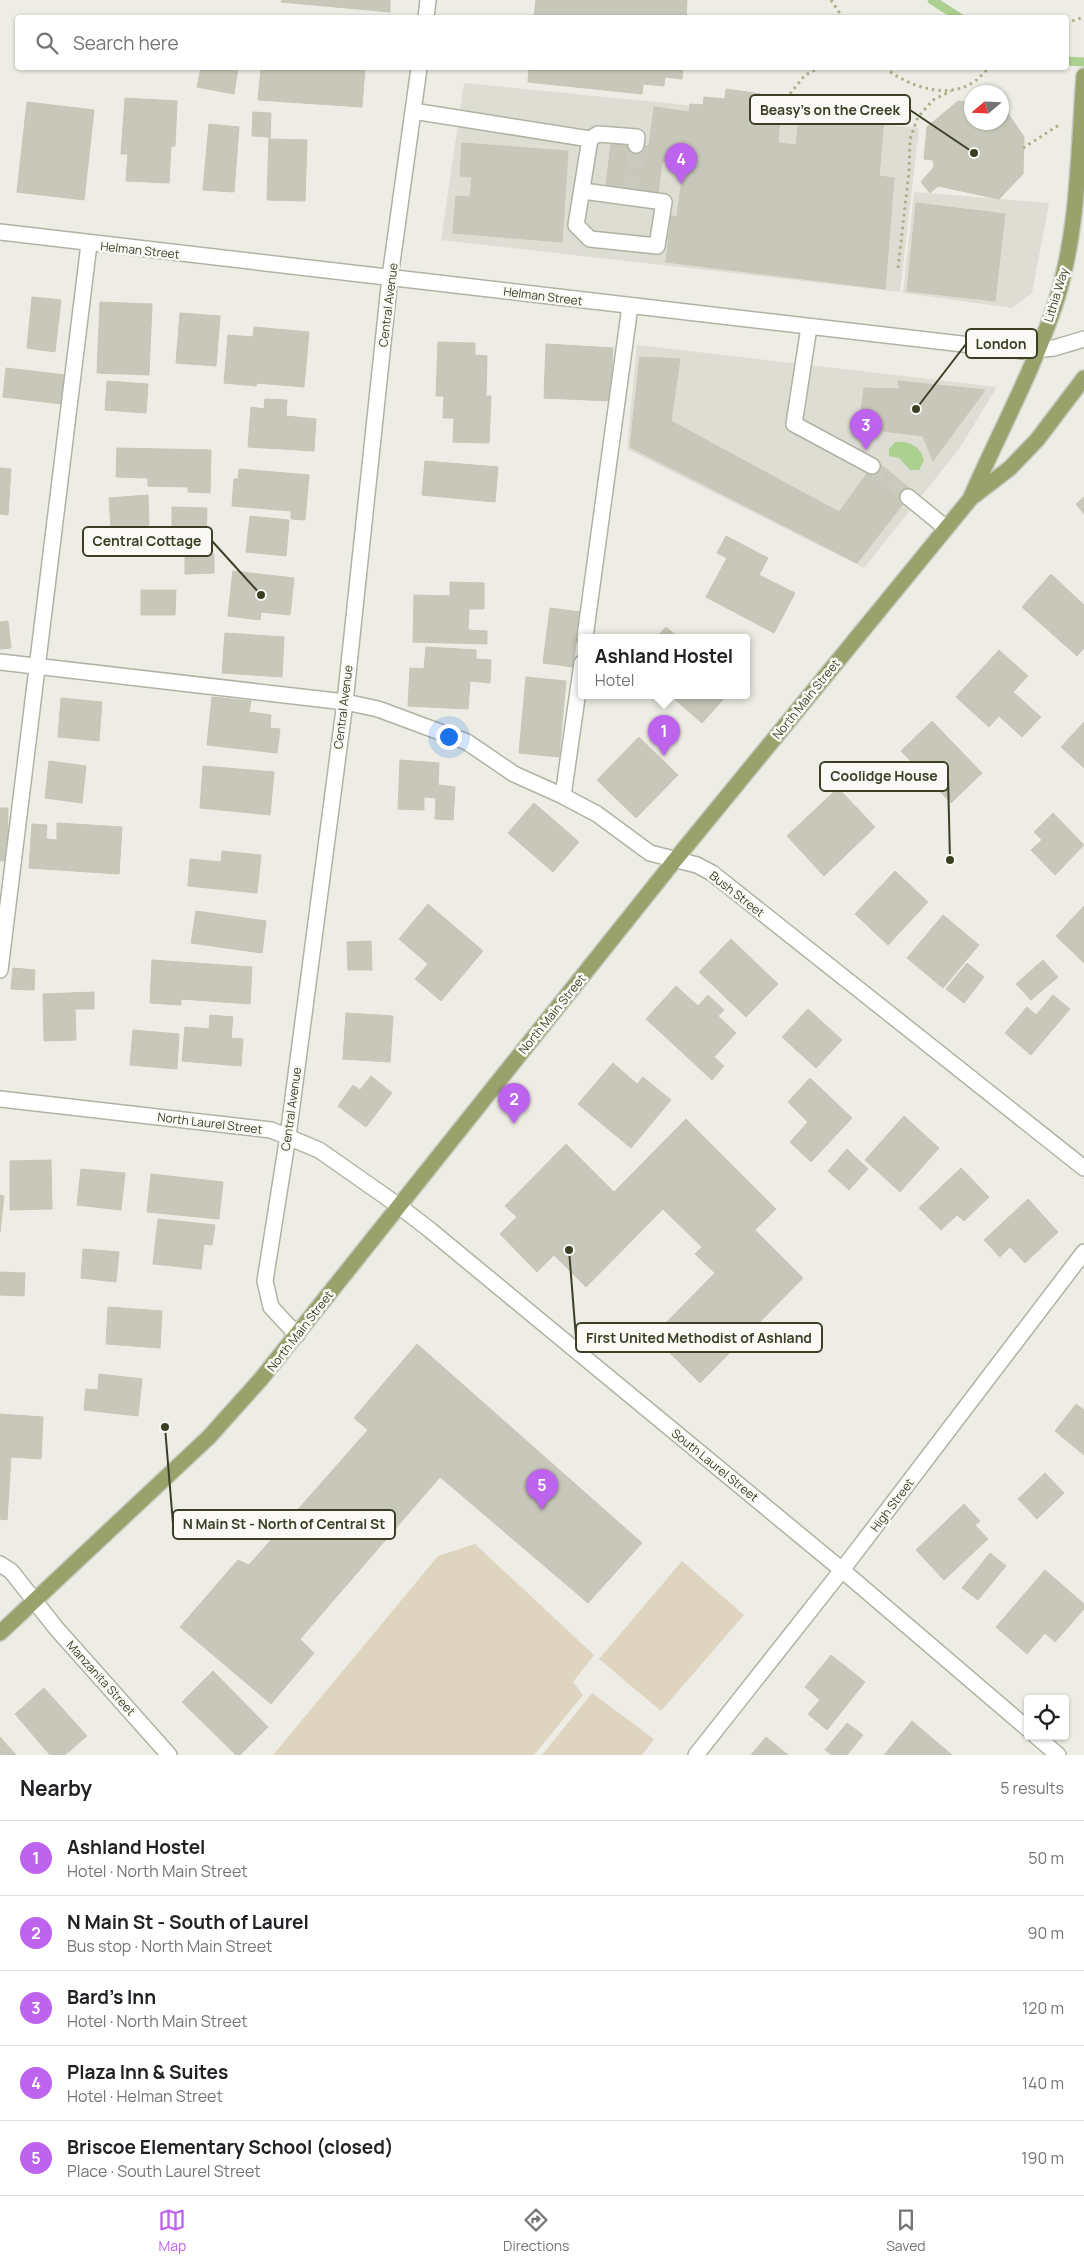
<!DOCTYPE html>
<html lang="en">
<head>
<meta charset="utf-8">
<style>
	:root { --surface:#fff; --page:#f6f6f6; --text:#202124; --muted:#757577; --line:#e0e0e0; --accent:#bd63ee }
	body { margin:0; font-family:Manrope,sans-serif; background:var(--page); color:var(--text) }
	.controls { position:absolute; right:15px; bottom:15px; display:grid; overflow:hidden; border-radius:5px; box-shadow:0 1px 4px #0004 }
	.controls button { width:45px; height:45px; display:grid; place-items:center; padding:0; border:0; border-bottom:1px solid var(--line); background:var(--surface); color:var(--text); font:25px sans-serif }
	.compass { position:absolute; left:964px; top:85px; width:45px; height:45px; border-radius:50%; background:var(--surface); box-shadow:0 1px 4px #0004; rotate:251deg }
	.you { position:absolute; left:448px; top:736px; width:18px; height:18px; margin:-12px; border:4px solid #fff; border-radius:50%; background:#1a73e8; box-shadow:0 0 0 8px #1a73e833 }
	.badge { display:grid; place-items:center; width:32px; height:32px; border-radius:50%; background:var(--accent); color:#fff; font-size:16px; font-weight:700 }
	.pin { position:absolute; translate:-50% -41px; filter:drop-shadow(0 1px 2px #0008) }
	.pin::after { content:''; position:absolute; top:26px; width:18px; height:15px; background:inherit; clip-path:polygon(0 0,100% 0,50% 100%) }
	.popup { position:absolute; left:578px; top:634px; width:172px; height:65px; box-sizing:border-box; display:grid; place-content:center; border-radius:5px; background:var(--surface); filter:drop-shadow(0 1px 4px #0005); font-size:16px; white-space:nowrap; color:var(--muted) }
	.popup b { font-size:19px; color:var(--text) }
	.popup::after { content:''; position:absolute; left:50%; top:100%; margin-left:-10px; border:10px solid transparent; border-top-color:var(--surface) }
	.list { margin:0; padding:0; list-style:none }
	h2 { display:flex; justify-content:space-between; align-items:center; height:65px; margin:0; padding:0 20px; font-size:21px }
	h2 small { font-size:16px; font-weight:400; color:var(--muted) }
	.list li { display:grid; grid-template-columns:32px 1fr auto; gap:15px; align-items:center; box-sizing:border-box; height:75px; padding:0 20px; border-top:1px solid var(--line) }
	.list b { display:block; font-size:19px; white-space:nowrap }
	.list p { margin:0; font-size:16px; white-space:nowrap; color:var(--muted) }
	.list em { font-size:16px; font-style:normal; color:var(--muted) }
	.icon { flex:none; width:28px; height:28px; fill:none; stroke:currentColor; stroke-width:2; stroke-linecap:round; stroke-linejoin:round }
	.map { position:relative; flex:none; width:1084px; height:1755px; overflow:hidden }
	.search { position:absolute; background:var(--surface); box-shadow:0 1px 4px #0004; left:15px; right:15px; top:15px; height:55px; display:flex; align-items:center; gap:12px; box-sizing:border-box; padding:0 18px; border-radius:5px; color:var(--muted); font-size:19px }
	.sheet { height:440px; background:var(--surface) }
	nav { display:flex; justify-content:space-around; align-items:center; box-sizing:border-box; height:70px; border-top:1px solid var(--line); background:var(--surface); font-size:14px; color:var(--muted) }
	nav a { display:grid; justify-items:center; gap:2px }
	nav .on { color:var(--accent) }
	.map>svg:first-child { display:block }
</style>
</head>
<body>
<div class="map">
<svg width="1084" height="1755" viewBox="0 0 1084 1755">
	<rect width="100%" height="100%" fill="#eeede5"/>
	<!-- built -->
	<path fill="#ddddd3" d="M464,83L919,128L900,292L441,240Z
		M914,192L1049,203L1032,293L1012,308L903,293Z
		M637,345L997,387L959,449L864,568L627,449Z"/>
	<!-- green -->
	<path fill="#ded4bf" d="M475,1544L594,1655L573,1682L583,1695L534,1755H273L438,1556Z
		M682,1561L744,1615L661,1711L599,1659Z
		M592,1693L654,1739L642,1755H542Z"/>
	<!-- water -->
	<path fill="#acd08f" d="M895,442C908,441 920,445 924,460L919,470H910L899,458L889,456V449Z"/>
	<g fill="none" stroke-linecap="round" stroke-linejoin="round">
		<!-- stream -->
		<path stroke="#acd08f" stroke-width="9" d="M932,0L960,18
			M1066,61L1084,62"/>
	</g>
	<!-- building -->
	<path fill="#c8c8ba" stroke="#c7c7b7" d="M282,0H390V12L281,2Z
		M536,0H687L686,18H534Z
		M201,68H238L234,94L197,87Z
		M261,68H365L362,107L258,100Z
		M529,68H683L682,79L665,77L664,86L643,84L642,94L528,82Z
		M726,89L761,94L760,104L773,105L772,115L780,116L778,143L796,145L799,118L808,119V110L825,111L826,101L865,105L864,113L884,115L879,176L894,178L885,289L666,262L671,216L677,217L684,164L662,161L658,194L606,187L611,142L649,146L654,107L689,112L690,104L703,105L704,97L725,99Z
		M125,98L177,101L175,146H171L169,183L126,181L128,154H121Z
		M958,101L972,102V122H1002V106H1003L1024,137L1023,174L999,199L938,186L930,193L921,182L934,167L933,160L924,159L927,127Z
		M27,102L94,110L84,200L17,192Z
		M253,112L271,113L270,139L307,140L305,201L267,200L269,137L252,136Z
		M209,124L239,127L234,192L203,190Z
		M462,143L568,151L562,242L453,233L456,196L470,197L472,177L460,176Z
		M916,203L1005,214L995,301L907,291Z
		M32,297L61,300L55,352L27,348Z
		M100,302L152,304L149,375L97,373Z
		M180,313L220,316L216,366L176,363Z
		M254,327L309,332L304,387L257,383L256,386L224,383L228,335L253,337Z
		M438,342L475,343V355L487,356L486,396H491L489,443L453,442L454,418H443L444,396H436Z
		M546,344L613,348L611,401L544,398Z
		M640,357L680,359L671,421L839,512L876,461L913,491L857,563L630,447Z
		M6,368L66,375L62,404L3,397Z
		M107,381L148,384L146,413L105,410Z
		M898,381L985,390L933,461L923,436L859,428L864,388L900,389Z
		M265,399L287,400L286,416L316,419L314,451L248,447L251,407L264,409Z
		M117,448L211,450L210,493L188,492V487L148,486V478L116,477Z
		M425,461L498,467L495,502L422,495Z
		M0,468L11,469L8,515L0,514Z
		M239,469L309,475L305,520L291,519V511L232,506L234,479H238Z
		M148,495L149,525L111,528L109,498Z
		M1084,497V514L1076,504Z
		M172,507L207,508L206,544H172Z
		M250,516L289,520L286,556L246,552Z
		M726,536L768,558L759,575L795,593L774,633L706,597L727,558L717,553Z
		M214,554V573L185,574V555Z
		M233,571L294,578L290,615L261,612L260,620L228,616Z
		M1051,574L1084,605V648L1077,656L1022,607Z
		M450,582L484,583V609H469L468,630L487,631V644L413,642L414,595L450,596Z
		M141,590H176L175,615H141Z
		M550,608L580,612L573,667L543,663Z
		M8,621L11,648L0,649V622Z
		M666,627L678,637H657Z
		M225,633L284,637L282,677L222,673Z
		M426,647L476,650V659L491,660L490,683L470,681L468,709L408,706L410,668L424,669Z
		M999,650L1028,676L1013,692L1041,717L1022,737L999,716L989,727L956,697Z
		M526,677L566,681L559,757L519,753Z
		M670,695H727L702,723Z
		M212,697L251,701L249,712L271,715L270,728L280,729L277,753L207,745Z
		M61,698L102,702L99,741L58,737Z
		M932,721L982,773L951,803L901,751Z
		M1084,722V768L1061,747Z
		M639,737L678,775L636,818L597,780Z
		M400,760L439,763L438,785L455,787L453,820L435,819L436,798L424,797V810L398,809Z
		M49,761L86,766L82,803L45,798Z
		M203,766L274,772L270,815L200,808Z
		M838,788L875,827L824,876L787,836Z
		M534,803L579,842L553,872L508,833Z
		M0,808H8L7,861H0Z
		M1053,813L1084,845L1055,875L1031,850L1042,840L1034,832Z
		M57,823L122,827L119,874L29,868L32,824L47,825L46,839L57,840Z
		M222,851L261,855L257,893L188,886L190,859L221,862Z
		M895,871L928,902L888,945L855,914Z
		M428,904L483,951L441,1001L415,979L428,964L399,939Z
		M1084,906V963L1056,936Z
		M196,911L266,921L262,953L191,943Z
		M943,915L979,945L943,988L907,958Z
		M731,939L778,984L746,1017L699,972Z
		M371,941L372,970H348L347,942Z
		M152,960L252,967L250,1004L181,999V1005L150,1003Z
		M1043,960L1058,977L1031,1000L1016,984Z
		M967,963L984,977L964,1003L946,989Z
		M13,968L35,970L34,990L11,989Z
		M676,986L698,1006L708,995L724,1010L718,1016L736,1033L714,1057L724,1066L712,1080L646,1019Z
		M94,992V1009H75L76,1040L44,1041L43,994Z
		M1053,995L1070,1009L1031,1055L1005,1033L1027,1007L1036,1015Z
		M808,1009L842,1040L816,1068L782,1037Z
		M346,1013L393,1016L390,1062L343,1059Z
		M210,1015L233,1017L231,1038L243,1039L241,1066L182,1061L185,1027L209,1029Z
		M133,1030L179,1034L177,1069L130,1065Z
		M613,1063L637,1084L643,1077L671,1100L631,1148L578,1104Z
		M371,1076L392,1093L366,1127L338,1106L353,1085L360,1090Z
		M810,1078L852,1118L811,1162L790,1142L808,1122L788,1102Z
		M904,1116L939,1148L900,1192L865,1160Z
		M686,1119L776,1209L755,1230L803,1278L700,1383L653,1336L715,1273L695,1254L702,1247L663,1209L586,1287L554,1255L537,1272L500,1234L517,1217L505,1206L566,1144L614,1192Z
		M847,1149L868,1169L849,1190L828,1171Z
		M51,1160L52,1209L10,1210V1161Z
		M961,1168L989,1197L964,1221L957,1215L941,1230L919,1208Z
		M81,1169L125,1173L121,1210L77,1205Z
		M151,1174L223,1182L219,1219L147,1212Z
		M0,1195L4,1196L0,1232Z
		M1028,1199L1058,1232L1025,1263L1010,1247L1000,1257L984,1240Z
		M158,1219L215,1225L212,1245L204,1244L201,1269L153,1264Z
		M83,1249L119,1252L116,1282L81,1278Z
		M0,1272L25,1273L24,1296L0,1295Z
		M108,1307L162,1311L160,1348L106,1344Z
		M417,1344L642,1543L588,1603L440,1477L300,1639L314,1653L271,1704L180,1627L238,1560L249,1565L368,1430L354,1418Z
		M99,1374L142,1379L138,1416L84,1410L86,1389L98,1390Z
		M1076,1404L1084,1410V1455L1055,1431Z
		M0,1414L43,1417L41,1459L11,1457L7,1520L0,1519Z
		M1045,1473L1064,1493L1037,1519L1018,1499Z
		M964,1504L980,1521L975,1525L988,1539L944,1580L916,1550Z
		M990,1553L1006,1566L978,1600L962,1588Z
		M1045,1570L1084,1604V1609L1055,1642L1045,1633L1027,1654L996,1627Z
		M831,1655L865,1682L827,1730L808,1714L820,1700L805,1687Z
		M213,1671L268,1727L240,1755H236L182,1702Z
		M44,1688L87,1736L65,1755H50L15,1714Z
		M912,1721L952,1755H884Z
		M847,1723L863,1735L847,1755H832L825,1750Z
		M0,1737L16,1755H0Z
		M766,1737L788,1755H751Z"/>
	<g fill="none" stroke-linecap="round" stroke-linejoin="round">
		<!-- minor-tunnel -->
		<path stroke="#cacabe" stroke-width="15" stroke-dasharray="15 8" stroke-linecap="butt" d="M631,190L636,145
			M872,466L908,497"/>
		<!-- minor casing -->
		<g stroke="#b1b2a3" stroke-width="18">
			<path id="minor" d="M426,18L428,0
				M413,111L590,139L576,225L590,239L657,246L664,202L583,191
				M590,139L598,134L637,137L636,145
				M0,232L1022,351L1054,348L1084,339
				M809,327L794,424L872,466
				M908,497L946,528
				M585,637L630,306
				M0,662L345,702L378,709L467,742L514,774L563,796L597,814L650,853L697,865L712,873L1084,1168
				M563,796L582,663
				M0,970L89,244
				M0,1099L271,1130L319,1150L399,1206L430,1230L842,1570L1028,1729
				M297,1335L271,1307L265,1281L288,1136L345,702L390,277L419,68
				M0,1564L11,1571L56,1628L169,1755
				M1036,1736L1058,1755
				M696,1755L842,1570L1084,1252"/>
		</g>
		<!-- major casing -->
		<g stroke="#c8c9c2" stroke-width="18">
			<path id="major" d="M971,497C999,433 1033,371 1055,305C1079,231 1078,153 1084,76
				M0,1633L209,1437L261,1379L675,860L971,498L1010,468L1037,440L1084,378"/>
		</g>
		<!-- path -->
		<path stroke="#acb086" stroke-width="3" stroke-dasharray="2.5 4" stroke-linecap="butt" d="M831,0L843,18
			M1066,23L1084,17
			M885,68C908,86 948,101 975,81C980,78 984,72 989,68
			M786,99L805,75L819,68
			M1023,148L1059,125
			M898,268L909,172L910,139L918,117L933,100L951,91"/>
		<!-- minor -->
		<use href="#minor" stroke="#fff" stroke-width="15"/>
		<!-- major -->
		<use href="#major" stroke="#9aa26b" stroke-width="15"/>
	</g>
	<g text-anchor="middle" dominant-baseline="central" stroke-width="5" stroke-linejoin="round" paint-order="stroke">
		<!-- street labels -->
		<g font-size="12" fill="#3c3f24" stroke="#faf9f5">
			<text transform="translate(140 250) rotate(6)">Helman Street</text>
			<text transform="translate(1056 295) rotate(-73)">Lithia Way</text>
			<text transform="translate(543 296) rotate(7)">Helman Street</text>
			<text transform="translate(388 305) rotate(-83)">Central Avenue</text>
			<text transform="translate(806 699) rotate(-51)">North Main Street</text>
			<text transform="translate(343 707) rotate(-83)">Central Avenue</text>
			<text transform="translate(737 894) rotate(38)">Bush Street</text>
			<text transform="translate(552 1014) rotate(-51)">North Main Street</text>
			<text transform="translate(291 1109) rotate(-82)">Central Avenue</text>
			<text transform="translate(210 1123) rotate(7)">North Laurel Street</text>
			<text transform="translate(300 1331) rotate(-52)">North Main Street</text>
			<text transform="translate(715 1465) rotate(39)">South Laurel Street</text>
			<text transform="translate(892 1505) rotate(-53)">High Street</text>
			<text transform="translate(101 1678) rotate(48)">Manzanita Street</text>
		</g>
	</g>
	<!-- callouts -->
	<path fill="none" stroke="#3c3f24" stroke-width="2" d="M974 153L910 110M916 409L966 344M261 595L212 541M950 860L948 776M569 1250L576 1338M165 1427L173 1524"/>
	<g fill="#3c3f24" stroke="#faf9f5" stroke-width="2">
		<circle cx="974" cy="153" r="5"/>
		<circle cx="916" cy="409" r="5"/>
		<circle cx="261" cy="595" r="5"/>
		<circle cx="950" cy="860" r="5"/>
		<circle cx="569" cy="1250" r="5"/>
		<circle cx="165" cy="1427" r="5"/>
	</g>
	<g fill="#faf9f5" stroke="#3c3f24" stroke-width="2">
		<rect x="750" y="95" width="160" height="29" rx="5"/>
		<rect x="966" y="329" width="71" height="29" rx="5"/>
		<rect x="83" y="527" width="129" height="29" rx="5"/>
		<rect x="820" y="762" width="128" height="29" rx="5"/>
		<rect x="576" y="1323" width="246" height="29" rx="5"/>
		<rect x="173" y="1510" width="222" height="29" rx="5"/>
	</g>
	<g font-size="14" text-anchor="middle" font-weight="bold" fill="#3c3f24">
		<text x="830" y="115">Beasy's on the Creek</text>
		<text x="1001" y="349">London</text>
		<text x="147" y="546">Central Cottage</text>
		<text x="884" y="781">Coolidge House</text>
		<text x="699" y="1343">First United Methodist of Ashland</text>
		<text x="284" y="1529">N Main St - North of Central St</text>
	</g>
</svg>
<div class="controls">
<button><svg class="icon" aria-label="locate" viewBox="0 0 24 24"><circle cx="12" cy="12" r="6"/><path d="M12 2v4M12 18v4M2 12h4M18 12h4"/></svg></button>
</div>
<svg class="compass" viewBox="-18 -18 36 36"><path d="M0-13l5 13h-10z" fill="#e53935"/><path d="M0 13l5-13h-10z" fill="#757577"/></svg>
<div class="you"></div>
<div class="pin badge" style="left:664px;top:756px">1</div>
<div class="popup"><b>Ashland Hostel</b>Hotel</div>
<div class="pin badge" style="left:514px;top:1124px">2</div>
<div class="pin badge" style="left:866px;top:450px">3</div>
<div class="pin badge" style="left:681px;top:184px">4</div>
<div class="pin badge" style="left:542px;top:1510px">5</div>
<div class="search"><svg class="icon" aria-label="search" viewBox="0 0 24 24"><circle cx="10" cy="10" r="6"/><path d="M15 15l6 6"/></svg>Search here</div>
</div>
<section class="sheet">
<h2>Nearby<small>5 results</small></h2>
<ul class="list">
<li><span class="badge">1</span><div><b>Ashland Hostel</b><p>Hotel · North Main Street</p></div><em>50 m</em></li>
<li><span class="badge">2</span><div><b>N Main St - South of Laurel</b><p>Bus stop · North Main Street</p></div><em>90 m</em></li>
<li><span class="badge">3</span><div><b>Bard's Inn</b><p>Hotel · North Main Street</p></div><em>120 m</em></li>
<li><span class="badge">4</span><div><b>Plaza Inn &amp; Suites</b><p>Hotel · Helman Street</p></div><em>140 m</em></li>
<li><span class="badge">5</span><div><b>Briscoe Elementary School (closed)</b><p>Place · South Laurel Street</p></div><em>190 m</em></li>
</ul>
</section>
<nav>
<a class="on"><svg class="icon" aria-label="map" viewBox="0 0 24 24"><path d="M3 6l6-2 6 2 6-2v14l-6 2-6-2-6 2zM9 4v14M15 6v14"/></svg>Map</a>
<a><svg class="icon" aria-label="directions" viewBox="0 0 24 24"><path d="M12 3l9 9-9 9-9-9zM9 14v-3h6M13 9l2 2-2 2"/></svg>Directions</a>
<a><svg class="icon" aria-label="saved" viewBox="0 0 24 24"><path d="M7 4h10v16l-5-4-5 4z"/></svg>Saved</a>
</nav>
</body>
</html>
